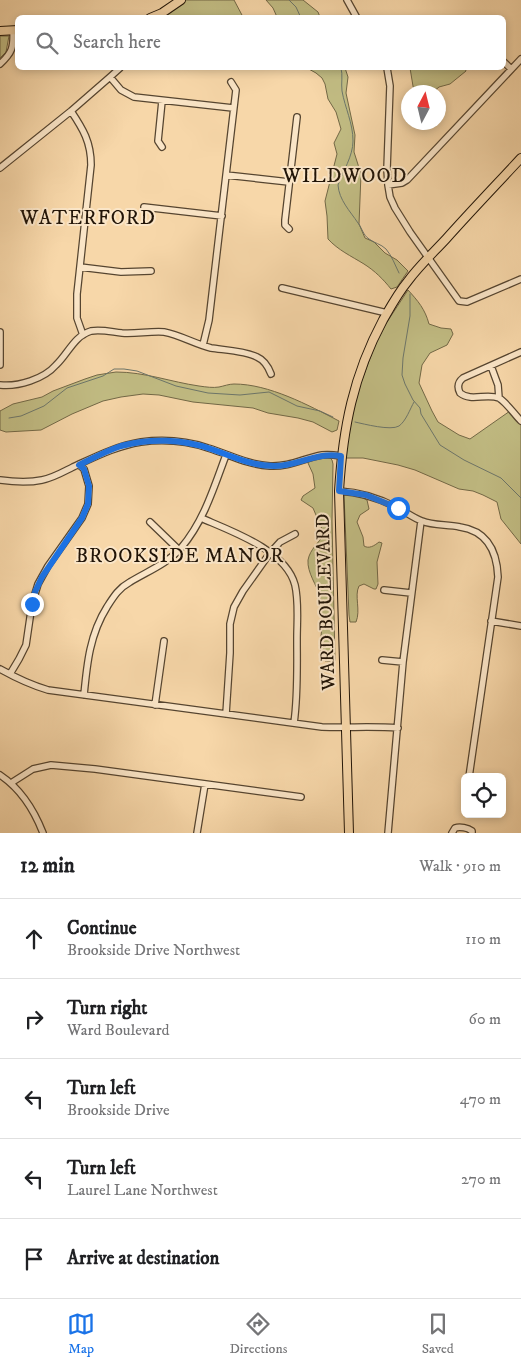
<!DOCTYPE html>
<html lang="en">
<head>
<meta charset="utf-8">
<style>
	:root { --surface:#fff; --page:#f2f2f2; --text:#202124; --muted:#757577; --line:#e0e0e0; --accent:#1a73e8 }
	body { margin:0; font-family:"IM FELL DW Pica",serif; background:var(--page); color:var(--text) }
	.controls { position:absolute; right:15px; bottom:15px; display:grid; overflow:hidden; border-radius:8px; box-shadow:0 2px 8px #0003 }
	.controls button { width:45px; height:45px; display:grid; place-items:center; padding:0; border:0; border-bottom:1px solid var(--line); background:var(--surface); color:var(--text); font:25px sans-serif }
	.compass { position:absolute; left:401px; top:85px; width:45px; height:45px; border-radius:50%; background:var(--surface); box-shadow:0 2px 8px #0003; rotate:7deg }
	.stop { position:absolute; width:15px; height:15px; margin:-11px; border:4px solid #1a73e8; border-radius:50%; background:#fff }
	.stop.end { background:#1a73e8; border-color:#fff; box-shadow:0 1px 5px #0008 }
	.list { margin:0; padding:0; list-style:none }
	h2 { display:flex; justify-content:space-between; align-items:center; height:65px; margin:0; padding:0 20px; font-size:21px }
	h2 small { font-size:16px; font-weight:400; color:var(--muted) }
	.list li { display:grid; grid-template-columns:32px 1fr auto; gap:15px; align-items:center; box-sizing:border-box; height:80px; padding:0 20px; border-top:1px solid var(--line) }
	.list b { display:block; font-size:19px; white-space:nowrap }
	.list p { margin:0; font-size:16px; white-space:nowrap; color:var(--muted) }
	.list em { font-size:16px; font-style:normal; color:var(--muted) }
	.icon { flex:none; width:28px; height:28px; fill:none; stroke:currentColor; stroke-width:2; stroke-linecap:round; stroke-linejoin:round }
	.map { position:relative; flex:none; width:521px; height:833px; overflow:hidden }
	.search { position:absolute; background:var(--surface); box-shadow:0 2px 8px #0003; left:15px; right:15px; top:15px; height:55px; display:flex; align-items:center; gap:12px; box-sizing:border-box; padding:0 18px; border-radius:8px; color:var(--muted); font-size:19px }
	.sheet { height:465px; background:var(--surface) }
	nav { display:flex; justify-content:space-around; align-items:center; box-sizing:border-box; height:70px; border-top:1px solid var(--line); background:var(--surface); font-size:14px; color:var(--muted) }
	nav a { display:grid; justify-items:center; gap:2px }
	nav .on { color:var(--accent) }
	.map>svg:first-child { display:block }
</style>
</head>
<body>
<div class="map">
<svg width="521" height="833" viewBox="0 0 521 833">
	<rect width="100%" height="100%" fill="#f7d7a9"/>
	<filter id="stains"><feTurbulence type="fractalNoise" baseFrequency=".004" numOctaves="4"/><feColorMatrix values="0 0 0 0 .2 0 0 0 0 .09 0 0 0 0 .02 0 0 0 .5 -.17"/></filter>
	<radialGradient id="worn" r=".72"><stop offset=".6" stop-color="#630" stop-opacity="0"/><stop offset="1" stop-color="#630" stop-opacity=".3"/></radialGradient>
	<!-- green -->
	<path fill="#c2bd84" stroke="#726846" d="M185,0H234L243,17L164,18L165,15Z
		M266,0H303L318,12L320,17H277L273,8Z
		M0,36H9L6,52L0,58Z
		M307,68H345L348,77L346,93L355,135L354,152L361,174L359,224L365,238L374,242L385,253L397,260L408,271L397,287L391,289C383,279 375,271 364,264C351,256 338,250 328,239L327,216L325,201L337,154L334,143L341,129L336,112L328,99L325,84L322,78L316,73Z
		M410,68H465L466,71L450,84L439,87L433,92H414Z
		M408,290C418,301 425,309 429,324L441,328L451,329L453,334L447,345L430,353L422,365L419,383L432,411L438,422L459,435L470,439L510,411L521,423V544L501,519L497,502L483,495L473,491L459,489L415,470L398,465L363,458H345L350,417L357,393L369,361L376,342L387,322Z
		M116,372C145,372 171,382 199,386C206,387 213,388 219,387C224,386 229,384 234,384C269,384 308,405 339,421L337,430L332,432L313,422L298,418L268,413L253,408L193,402L159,395L143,394L121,397L103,401L72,414L41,430L6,432L0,430V411L13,404L42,397L53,391L85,379L97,375Z
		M328,456L332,460L333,464L332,521L335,661H325C316,652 323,632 322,620C321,613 321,604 320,597C317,585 307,573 308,560C310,549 319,543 324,534L313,508L301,500L303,496L315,488L313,474L308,463V461Z
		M348,494L361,497L367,500L369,509L360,515L357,522L363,537L364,546C369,549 374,546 379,542L382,543L377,562L378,584L376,589H374L364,584L359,586C354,596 361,610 356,622H350L349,615L344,495Z"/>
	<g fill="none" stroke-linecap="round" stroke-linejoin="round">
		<!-- stream -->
		<path stroke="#6c766b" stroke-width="1" d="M289,0L296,7L301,18
			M341,68C343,75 341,83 342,91C345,108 353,123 353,141C353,156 343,171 338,185C339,200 350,211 358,223C362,228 363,235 369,239C374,243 381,244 386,249C392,256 395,265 399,273
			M410,294V316L403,358L402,375L405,384L413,400L420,408L421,414L440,445L464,460L501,478L521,498
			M9,418L21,416L44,406L67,388L103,376L114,369H124L137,371L176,386L208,393L240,395L269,392L297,406L320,411L333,417
			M355,422C364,424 391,431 399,426C406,421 410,409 414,402"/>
		<!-- minor casing -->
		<g stroke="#564530" stroke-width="8">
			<path id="minor" d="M347,0L357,18
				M504,62L511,69
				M0,64C12,53 14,47 13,31
				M387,68L390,86L387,169L388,185L390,197L395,208L410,232L459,301L467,302L521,279
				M110,77L121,90L134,97L233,108
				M71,111C83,129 91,142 91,165L77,294V318L83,335
				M162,147L158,141L162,101
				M0,168L71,111L110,77L120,68
				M226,175L289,182
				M388,185L402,183L407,180L521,59
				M144,207L222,216
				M289,229L285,225V220L297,117
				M80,267L121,272L151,271
				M282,288L387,313
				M0,332V365
				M203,345L209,320L236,90L231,82
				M521,352L463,378C458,382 457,387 460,393C471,402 486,393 499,398C506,402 515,415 521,421
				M491,366L498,385L499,398
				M0,385C18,387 44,379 56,365C68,354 74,336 91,331C101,329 112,332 122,333C136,334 150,331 164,332C180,335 195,344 211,348C224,350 246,351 257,357C264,360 268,366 271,374
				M0,480C14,482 28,483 42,480C53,478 63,472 73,467C95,457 116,446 141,442C164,439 187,441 208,448C231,455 245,464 270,466C290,467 304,458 322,455C329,454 335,455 341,456
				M339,491C360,492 379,498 398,508C406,512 413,518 422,521C434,526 447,524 460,527C487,531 497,551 498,577L469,777
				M201,518C231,531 286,550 295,585C299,602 297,621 297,639C297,667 298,695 294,723
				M150,522L179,550
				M384,590L411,593
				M491,621L521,626
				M382,660L403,662
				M0,669C16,678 31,685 48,690L322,727C347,728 373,726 398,728
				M10,674L19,659L26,645L32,604L38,584L48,566L82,518L88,504L89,486L84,469L79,465
				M84,695C87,663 90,634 107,607C114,596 119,588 130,582C148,571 167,564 181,548C204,521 214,487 226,455
				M155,705L164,641
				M226,714L230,653V624L234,607L243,591L270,553L280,542L295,534
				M0,775C21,789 34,810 43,833
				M11,783L33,769L51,765L95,769L301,797
				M197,833L205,784
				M388,833L403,662L421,521
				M452,833L455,828C460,826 468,828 472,831V833"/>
		</g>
		<!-- major casing -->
		<g stroke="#211407" stroke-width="10">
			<path id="major" d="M150,18L162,13L181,0
				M0,31L18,30
				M349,833L339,491C343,428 353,376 383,320C391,306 398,293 408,281C419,266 433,253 446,239C470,212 496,185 521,158"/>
		</g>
		<!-- minor -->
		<use href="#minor" stroke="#fae5c7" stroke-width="5.5"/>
		<!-- major -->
		<use href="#major" stroke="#f7d7a9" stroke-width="8"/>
	</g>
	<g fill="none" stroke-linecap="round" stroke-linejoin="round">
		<!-- route -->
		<path stroke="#1a73e8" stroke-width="6" d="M32,604L35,592L42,577L82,518L88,504L89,486L84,469L79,465C93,458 106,451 121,446C150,438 183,439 211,449C232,456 251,466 274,466C299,466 314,452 341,456L339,491L366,495L398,508"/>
	</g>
	<g text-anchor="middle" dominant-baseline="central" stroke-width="4" stroke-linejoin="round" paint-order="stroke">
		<!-- street labels -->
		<g font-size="19" fill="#211407" stroke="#fae5c7">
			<text transform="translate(326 602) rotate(-92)">WARD BOULEVARD</text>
		</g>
		<!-- neighbourhood labels -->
		<g font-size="20" letter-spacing="1" fill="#211407" stroke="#fae5c7">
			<text x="345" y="176">WILDWOOD</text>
			<text x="88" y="218">WATERFORD</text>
			<text x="180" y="556">BROOKSIDE MANOR</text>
		</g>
	</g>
	<rect width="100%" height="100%" filter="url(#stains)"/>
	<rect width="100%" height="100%" fill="url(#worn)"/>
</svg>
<div class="controls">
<button><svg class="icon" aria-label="locate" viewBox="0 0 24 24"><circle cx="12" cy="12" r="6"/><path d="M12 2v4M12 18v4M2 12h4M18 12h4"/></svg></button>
</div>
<svg class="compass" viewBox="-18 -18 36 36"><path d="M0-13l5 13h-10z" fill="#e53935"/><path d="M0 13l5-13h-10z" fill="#757577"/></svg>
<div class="stop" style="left:398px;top:508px"></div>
<div class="stop end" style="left:32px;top:604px"></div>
<div class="search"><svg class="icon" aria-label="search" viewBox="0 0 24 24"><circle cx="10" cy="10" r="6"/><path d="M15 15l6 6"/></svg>Search here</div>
</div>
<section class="sheet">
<h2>12 min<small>Walk · 910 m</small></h2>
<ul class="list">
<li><svg class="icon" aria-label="ahead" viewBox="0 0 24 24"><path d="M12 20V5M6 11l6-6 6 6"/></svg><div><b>Continue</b><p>Brookside Drive Northwest</p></div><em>110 m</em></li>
<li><svg class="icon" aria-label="right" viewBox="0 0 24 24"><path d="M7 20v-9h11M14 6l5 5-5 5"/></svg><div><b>Turn right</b><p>Ward Boulevard</p></div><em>60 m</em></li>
<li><svg class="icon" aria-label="left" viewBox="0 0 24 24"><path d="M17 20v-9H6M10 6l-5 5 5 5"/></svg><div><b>Turn left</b><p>Brookside Drive</p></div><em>470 m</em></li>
<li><svg class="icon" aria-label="left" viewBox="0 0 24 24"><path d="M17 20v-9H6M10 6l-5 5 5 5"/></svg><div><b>Turn left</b><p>Laurel Lane Northwest</p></div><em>270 m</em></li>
<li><svg class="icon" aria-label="arrive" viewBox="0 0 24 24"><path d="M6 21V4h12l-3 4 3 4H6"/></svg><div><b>Arrive at destination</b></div></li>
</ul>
</section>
<nav>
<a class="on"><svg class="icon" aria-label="map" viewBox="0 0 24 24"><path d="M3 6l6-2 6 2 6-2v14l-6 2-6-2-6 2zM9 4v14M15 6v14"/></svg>Map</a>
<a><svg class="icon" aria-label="directions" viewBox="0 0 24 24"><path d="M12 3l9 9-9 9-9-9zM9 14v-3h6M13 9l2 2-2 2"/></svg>Directions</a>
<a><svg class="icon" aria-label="saved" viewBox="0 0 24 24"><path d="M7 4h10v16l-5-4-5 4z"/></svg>Saved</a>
</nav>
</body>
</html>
